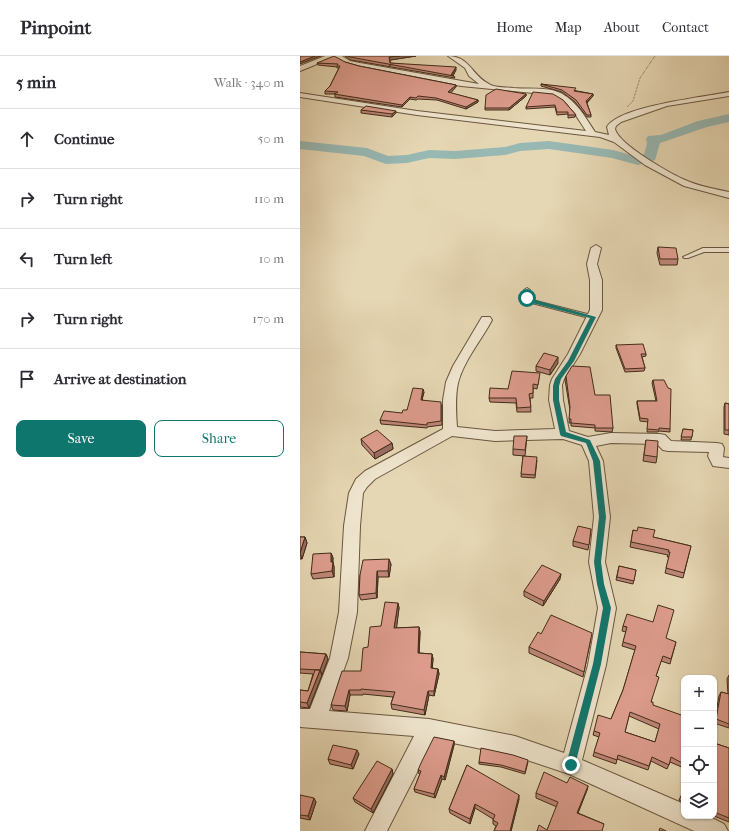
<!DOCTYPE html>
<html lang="en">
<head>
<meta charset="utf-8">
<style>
	:root { --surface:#fff; --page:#f2f2f3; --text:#2b2b33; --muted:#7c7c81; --line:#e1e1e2; --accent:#0f766e }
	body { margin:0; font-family:"IM FELL French Canon",serif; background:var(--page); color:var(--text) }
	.controls { position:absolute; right:12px; bottom:12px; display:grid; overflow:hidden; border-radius:8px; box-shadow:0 1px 3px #0004 }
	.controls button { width:36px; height:36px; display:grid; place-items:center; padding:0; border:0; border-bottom:1px solid var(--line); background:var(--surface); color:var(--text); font:20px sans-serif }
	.stop { position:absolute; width:12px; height:12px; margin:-9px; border:3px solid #0f766e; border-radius:50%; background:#fff }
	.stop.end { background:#0f766e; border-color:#fff; box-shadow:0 1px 4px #0008 }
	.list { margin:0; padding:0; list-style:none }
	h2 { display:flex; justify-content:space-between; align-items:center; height:52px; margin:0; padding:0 16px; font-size:17px }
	h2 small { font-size:13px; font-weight:400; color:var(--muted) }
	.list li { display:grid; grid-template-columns:26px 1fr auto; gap:12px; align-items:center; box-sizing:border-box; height:60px; padding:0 16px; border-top:1px solid var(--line) }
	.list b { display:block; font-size:15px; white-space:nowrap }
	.list em { font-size:13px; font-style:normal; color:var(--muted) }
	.actions { display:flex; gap:8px; padding:12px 16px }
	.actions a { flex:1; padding:9px 0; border:1px solid var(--accent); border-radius:8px; text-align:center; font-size:14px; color:var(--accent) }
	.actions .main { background:var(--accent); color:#fff }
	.icon { flex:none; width:22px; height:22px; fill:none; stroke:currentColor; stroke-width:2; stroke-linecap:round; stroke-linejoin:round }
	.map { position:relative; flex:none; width:429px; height:775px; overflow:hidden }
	header { display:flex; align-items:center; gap:24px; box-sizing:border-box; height:56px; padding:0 20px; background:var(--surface); border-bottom:1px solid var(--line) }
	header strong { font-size:19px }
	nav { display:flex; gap:22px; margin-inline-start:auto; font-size:14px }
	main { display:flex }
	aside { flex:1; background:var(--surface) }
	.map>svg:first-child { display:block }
</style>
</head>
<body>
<header>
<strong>Pinpoint</strong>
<nav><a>Home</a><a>Map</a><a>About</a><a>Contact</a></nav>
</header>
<main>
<aside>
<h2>5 min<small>Walk · 340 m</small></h2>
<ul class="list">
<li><svg class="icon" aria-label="ahead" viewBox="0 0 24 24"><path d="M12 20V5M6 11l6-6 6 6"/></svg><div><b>Continue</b></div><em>50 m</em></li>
<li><svg class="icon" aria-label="right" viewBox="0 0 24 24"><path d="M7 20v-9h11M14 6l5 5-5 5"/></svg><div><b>Turn right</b></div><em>110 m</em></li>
<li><svg class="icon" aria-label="left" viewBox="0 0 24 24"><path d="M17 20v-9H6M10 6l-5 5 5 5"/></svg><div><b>Turn left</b></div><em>10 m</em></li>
<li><svg class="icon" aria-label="right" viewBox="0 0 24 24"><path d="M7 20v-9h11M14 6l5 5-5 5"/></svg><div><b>Turn right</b></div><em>170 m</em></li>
<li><svg class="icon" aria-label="arrive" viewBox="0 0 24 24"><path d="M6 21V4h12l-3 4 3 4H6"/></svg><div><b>Arrive at destination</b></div></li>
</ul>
<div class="actions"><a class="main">Save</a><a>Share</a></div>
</aside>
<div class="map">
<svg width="429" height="775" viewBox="0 0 429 775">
	<rect width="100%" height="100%" fill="#e6d7b4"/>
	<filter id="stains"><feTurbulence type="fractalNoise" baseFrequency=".005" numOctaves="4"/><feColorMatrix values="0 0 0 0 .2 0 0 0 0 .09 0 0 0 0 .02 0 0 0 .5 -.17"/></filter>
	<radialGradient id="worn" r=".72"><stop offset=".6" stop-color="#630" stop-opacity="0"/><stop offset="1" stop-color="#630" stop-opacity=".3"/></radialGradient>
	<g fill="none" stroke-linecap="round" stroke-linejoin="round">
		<!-- river -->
		<path fill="#97b8b3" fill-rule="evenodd" d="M429,58V66L407,71L360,87L355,104L338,109L312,102L249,93L220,95L205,99L155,103L129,102L107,107L86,108L64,100L0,93V85L67,92L88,100L107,99L129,94L155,95L205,91L220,87L249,85L313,94L338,101L344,98L347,88L346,83L348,80L361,79L398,65Z"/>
		<!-- lane casing -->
		<g stroke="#6a573f" stroke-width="2">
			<path id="lane" d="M403,192H429V196H404L388,202H384L383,201Z
				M227,232L230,234L229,239L232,244L295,260L296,261L293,263L228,246L223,239L224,234Z"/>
		</g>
		<!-- street casing -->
		<g stroke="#6a573f" stroke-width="2">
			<path id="street" d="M25,0H42L50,5L60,7L179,28L169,20L165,12L148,0C170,0 172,20 189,28C195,32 206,31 213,32C223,33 233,32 244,33C270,34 282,56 295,76L309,79L307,71C319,50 405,41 429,36V40L367,50L321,66L316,70L315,73C319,89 374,120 390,126C402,131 416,133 429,136V142L384,130L345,109L314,86L300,81L117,59L0,41V37L117,55L286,75C277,61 269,46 253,39L161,30L60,11L46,7L34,1L0,15V10Z
				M296,189L301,192L297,208L302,224V254L280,298L264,323L262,329L263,344L269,375L288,381L311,377L360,378L365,379L371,385L417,387L422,388L424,392L423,401L429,402V412L413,410L408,400L409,396L368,395L363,394L357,388L311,387L296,390L303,405L310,461L305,506L316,552L306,609L282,704L384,748V760H408L424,768L428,775H394L269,718L215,700L134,683L87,775H65L114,680L0,671V653H10L30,602L39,556L44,470L49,437L56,423L65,415L143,373V344L146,326L153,310L182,261H190L192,264C181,285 164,304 158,327C155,341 156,357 157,371L195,375L255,373L249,344L250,329L252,323L268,298L290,254V224L287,208L291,192ZM152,380L195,385L263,383L282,389L289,405L294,461L289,506L298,552L288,609L264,697L215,680L129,663L29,655L48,602L57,556L60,470L63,437L67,431L75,423Z"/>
		</g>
		<!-- path -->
		<path stroke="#412c18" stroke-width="1" stroke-dasharray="0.5 1" stroke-linecap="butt" d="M327,51L333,45L340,22L355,0"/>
		<!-- lane -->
		<use href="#lane" fill="#efe5ce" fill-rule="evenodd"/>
		<!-- street -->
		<use href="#street" fill="#efe5ce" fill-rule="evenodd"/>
	</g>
	<!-- wall -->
	<path fill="#be8679" stroke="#412c18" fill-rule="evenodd" d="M45,0H116L90,4V7L156,14L153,19L154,20L155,22L51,4Z
		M45,6L59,10L156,29V31L150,37L178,44V46L166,53L137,44L118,43L116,44L110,43L102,51L35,41V38H25V35L30,30L39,12H37V11L18,9L17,7Z
		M241,28L293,38V40L287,47L291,59V61H287L275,46L262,36L241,30Z
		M226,38V40L209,54H185V52Z
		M263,44L276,59L275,61L268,62V58L257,59L255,51L226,53V51Z
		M61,54L96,57L92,61L61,57Z
		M358,191L378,203L377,209H360L357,197Z
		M316,289L346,298V300L342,301L345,312L344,315L325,316L316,292Z
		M258,307L250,319L236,315V310Z
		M266,320L295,339L313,372L312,376L295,375V372L271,370V367H269L270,354L265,324Z
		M239,322L237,333L233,332V342H230L231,356H217L216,347L190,346L189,342L208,333Z
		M353,324L370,373V376L359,375L358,376H347L348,366L340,365L337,348V345H356L352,327Z
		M124,336L122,344L142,349V369L127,371V372L81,368L80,364L102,357L107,354Z
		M425,347L429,348V379L424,378V351Z
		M383,373L393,374L391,384H381Z
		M227,380L225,400L213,399V393Z
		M61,383L92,387L93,393L75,403L62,389Z
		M346,384L357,401L356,407L343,405Z
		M223,400L237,404L235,422L221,421Z
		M291,473L288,494L273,490V485Z
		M333,474L353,481L391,490L383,522L365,517L369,501H367L368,499L330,491Z
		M0,481H5L7,487L2,503H0Z
		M31,497L33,502V506L34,511V521L13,523L11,518Z
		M91,508L89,521H78L77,542L61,544L59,539L60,519Z
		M319,510L336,514L333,528L316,524Z
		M260,523L243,550L224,540V535Z
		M98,547L99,552L96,572L119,571L120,576L119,597L132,598L133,603L132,612L138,613L139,618L134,640L129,639L125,659L92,653L91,648L93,641L63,638V639H50L47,655L33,654L31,649L61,615L68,591L81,570Z
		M323,570L376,586L370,608L361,605L356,620L351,646L353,649L384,691V712L370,706L367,713L351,705L348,714L317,703L316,708L293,700L299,681L293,679L294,675L311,663L323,634L335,594L322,590L326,576L322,575ZM329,660L359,673L355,686L325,676Z
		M241,578L291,582L283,621L229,597V591Z
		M0,596L26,598L28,603L9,652L0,651V634L8,635L13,618L0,617Z
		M429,619V672L414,667L419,640L421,636L428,638L427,623Z
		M154,685V689L145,724L142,723L135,742L115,736L114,733L120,718H119L118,714Z
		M414,687L429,692V766L414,760Z
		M59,698L53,713L30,708L28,703Z
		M179,706H228L225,718L201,711L179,708Z
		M167,709L219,743L211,775H194L196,770L193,768V763L175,752L170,768L150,757L149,753Z
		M92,713L93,718L73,757L55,746L53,742Z
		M267,727L288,730L287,734L278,757L304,768L247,774L257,751L236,742V737Z
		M384,734V747L379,744Z
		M0,739L16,746L10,764L0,762Z"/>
	<!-- shaded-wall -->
	<path fill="#9b6d63" stroke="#412c18" d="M15,0H21L0,8V6Z
		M100,0H116L90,4V10L89,1Z
		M156,11V14L153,20L152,19Z
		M156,29V31L149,39L148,36Z
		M226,38V40L209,54V52Z
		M293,38V40L286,47V45Z
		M110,41V43L102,51V49Z
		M178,44V46L166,53V51Z
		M96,55V57L92,61V58Z
		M258,301V307L250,319V314Z
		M123,333L124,336L121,347V344Z
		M92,387L93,393L75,403L74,397Z
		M5,481L7,487L2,503L0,497Z
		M31,497L33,502L32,511L31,506Z
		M89,503L91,508L89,521L88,515Z
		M33,506L34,511V521L32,515Z
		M77,515L78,521L77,542L76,537Z
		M261,518L260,523L243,550L244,545Z
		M98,547L99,552L96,577L94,572Z
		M119,571L120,576L119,601L118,597Z
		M26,598L28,603L22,619L20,614Z
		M132,598L133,603L132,617L131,612Z
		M138,613L139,618L134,640V635Z
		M20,614L22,619L9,652L7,647Z
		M49,634L50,639L47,655L45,650Z
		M128,635L129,639L125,659L124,654Z
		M154,685V689L145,724L144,721Z
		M57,694L59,698L53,713L51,709Z
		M92,713L93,718L73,757L71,753Z
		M141,719L142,723L135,742L134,738Z
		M288,730L287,734L276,762L277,757Z
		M219,739V743L211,775H210Z
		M14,742L16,746L10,764L8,760Z
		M175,748V752L170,768V763Z"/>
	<!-- building -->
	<path fill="#dd9c8d" stroke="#412c18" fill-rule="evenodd" d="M0,0H15L0,6Z
		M34,0L45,6L59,10L156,29L148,36L178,44L166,51L136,42L118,40L116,42L110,41L102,49L34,38L38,36L25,35L30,30L40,10H37L38,8L17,7Z
		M48,0H100L89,1L90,7L156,11L151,19L154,20L50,1Z
		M241,28L276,32L274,35L293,38L286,45L291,59H287L276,44L262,34Z
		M196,33L226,38L209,52H185L186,39Z
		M233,36L253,38L263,44L276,59H268V56H257L255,49L226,51Z
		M66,50L96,55L92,58L61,54Z
		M358,191L376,192L378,203H360Z
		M343,288L346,298H341L345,312L325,313L316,289Z
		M244,297L258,301L250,314L236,310Z
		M272,310L290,311L295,339H310L313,372H295V369L271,367V363H269L270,351L266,320Z
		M212,315L240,317L238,329L233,328V337L229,338L231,351L217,352L216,342H189L190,332L208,333Z
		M353,324H364L368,332L371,333L370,373L359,372V374L347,373L348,363L340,362L337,345H357Z
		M113,332L123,333L121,344L141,346V365L127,367V369L80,364L84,355L102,357L103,354H107Z
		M425,347L429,348V374H425Z
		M383,373L393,374L392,381H381Z
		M77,374L92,387L74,397L61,383Z
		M214,380H227L225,394L213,393Z
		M346,384L358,385L357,401L344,399Z
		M223,400L237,401L235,419L221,418Z
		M278,470L291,473L289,489L273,485Z
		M338,471L355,474L353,481L391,490L384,517L366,512L370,496H368L369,494L331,486L333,474L337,475Z
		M0,481H5L0,497Z
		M31,497V506H33L32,515L11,518L13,498Z
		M89,503L88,515H77L76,537L59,539L60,519L63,504Z
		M242,509L261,518L244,545L224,535Z
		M319,510L336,514L334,525L317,521Z
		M85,546L98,547L94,572L119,571L118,597L132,598L131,612L138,613L134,635H128L124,654L91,648L95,636L61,633V634H49L45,650L31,649L42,615H61L63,592L68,591L70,571L81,570Z
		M358,549L374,554L366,582L376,586L371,603L363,600L356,620L359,621L351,646H353V649L384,660V708L371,701L369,709L352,701L349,710L318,699L317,704L294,696L300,677L294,675L298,659L311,663L323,634L336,590L323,586L327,571L323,570L327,558L353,566ZM330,656L360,668L355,686L325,676Z
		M251,559L292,577L284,616L229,591L238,576L241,578Z
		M0,596L26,598L20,614L0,613Z
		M15,614H20L7,647L0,646V634L8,635Z
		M421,636L429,638V668L416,663Z
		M134,681L154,685L144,721L141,719L134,738L114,733L121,715L118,714L121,707Z
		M414,687L429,692V762L414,756Z
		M33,689L57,694L51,709L28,703Z
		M181,692L213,699L228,704L225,716L201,709L179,706Z
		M77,705L92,713L71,753L53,742Z
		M167,709L219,739L210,775H194L198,767L193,764L195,759L175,748L170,763L149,753Z
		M244,716L267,727L270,721L288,730L277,757L304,768L302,775H237L239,769L247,774L258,746L236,737Z
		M384,734V743L381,741Z
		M0,739L14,742L8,760L0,759Z
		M360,772L366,775H359Z"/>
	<!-- route -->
	<path fill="#0f766e" d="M225,241L296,261L274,305L261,323L259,330V344L266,376L290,384L300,405L306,461L301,506L304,528L311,552L301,608L275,709L274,712L271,713L268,712L266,709L293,608L303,552L297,528L294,506L299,461L293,405L286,387L261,380L260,378L253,344V330L255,323L268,305L290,262L232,247L225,243Z"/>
	<rect width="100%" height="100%" filter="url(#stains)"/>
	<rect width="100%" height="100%" fill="url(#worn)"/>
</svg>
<div class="controls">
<button>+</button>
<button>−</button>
<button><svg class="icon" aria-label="locate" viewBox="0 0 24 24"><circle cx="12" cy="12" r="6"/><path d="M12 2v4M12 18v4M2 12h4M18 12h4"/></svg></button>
<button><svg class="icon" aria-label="layers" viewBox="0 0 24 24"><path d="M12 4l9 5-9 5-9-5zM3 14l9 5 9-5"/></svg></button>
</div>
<div class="stop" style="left:227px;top:242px"></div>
<div class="stop end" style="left:271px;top:709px"></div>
</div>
</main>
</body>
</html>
